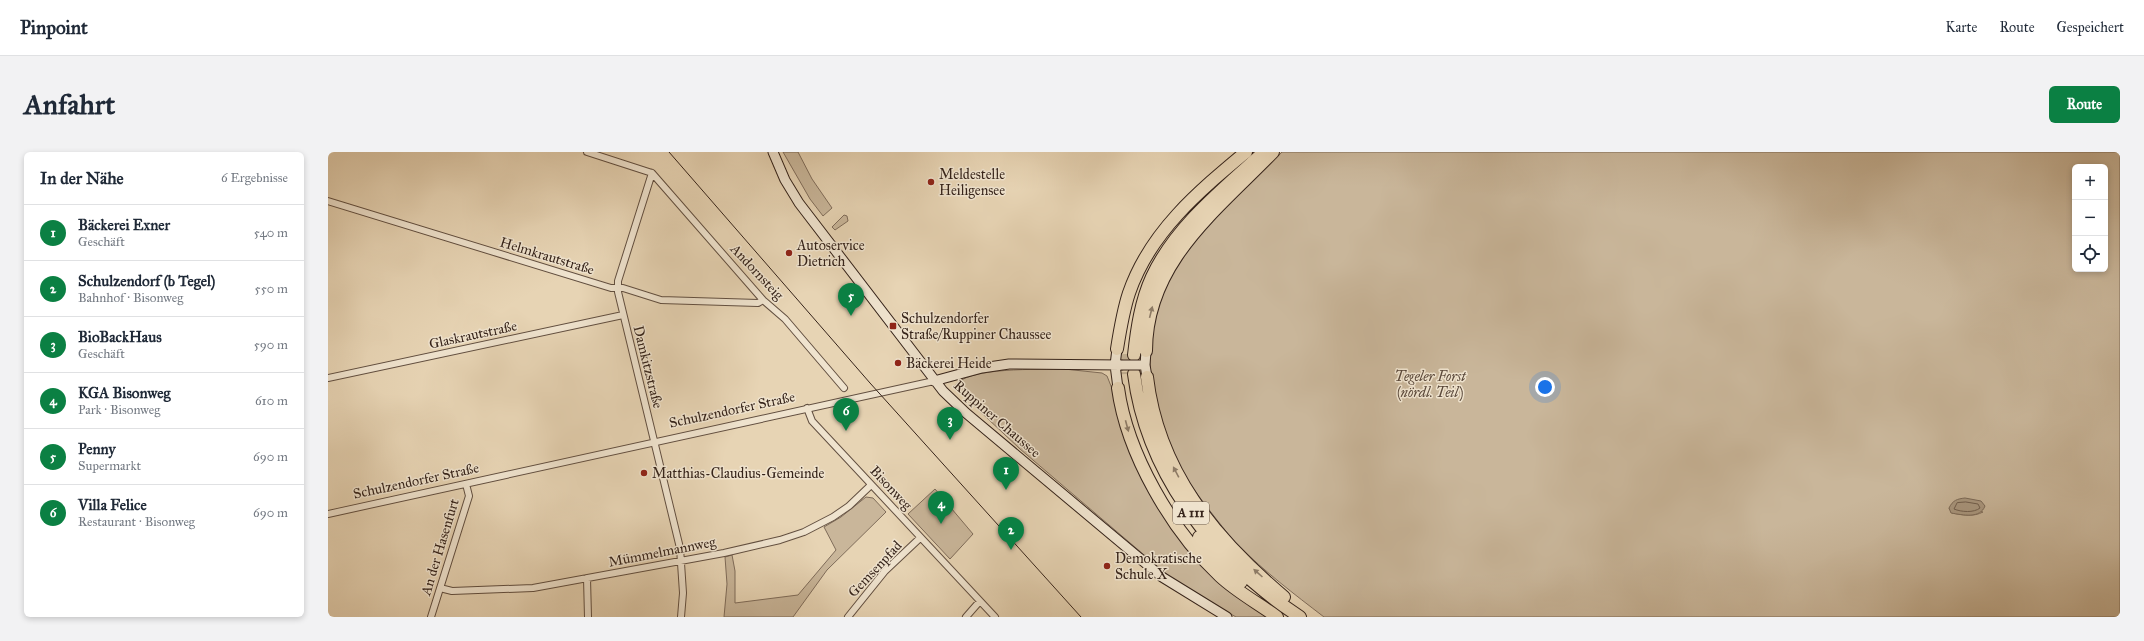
<!DOCTYPE html>
<html lang="de">
<head>
<meta charset="utf-8">
<style>
	:root { --surface:#fff; --page:#f2f2f3; --text:#1f2937; --muted:#747a83; --line:#e0e1e3; --accent:#0b8043 }
	body { margin:0; font-family:"IM FELL Great Primer",serif; background:var(--page); color:var(--text) }
	.controls { position:absolute; right:12px; top:12px; display:grid; overflow:hidden; border-radius:6px; box-shadow:0 2px 6px #0003 }
	.controls button { width:36px; height:36px; display:grid; place-items:center; padding:0; border:0; border-bottom:1px solid var(--line); background:var(--surface); color:var(--text); font:20px sans-serif }
	.you { position:absolute; left:1217px; top:235px; width:14px; height:14px; margin:-10px; border:3px solid #fff; border-radius:50%; background:#1a73e8; box-shadow:0 0 0 6px #1a73e833 }
	.badge { display:grid; place-items:center; width:26px; height:26px; border-radius:50%; background:var(--accent); color:#fff; font-size:13px; font-weight:700 }
	.pin { position:absolute; translate:-50% -33px; filter:drop-shadow(0 1px 2px #0008) }
	.pin::after { content:''; position:absolute; top:21px; width:14px; height:12px; background:inherit; clip-path:polygon(0 0,100% 0,50% 100%) }
	.list { margin:0; padding:0; list-style:none }
	h2 { display:flex; justify-content:space-between; align-items:center; height:52px; margin:0; padding:0 16px; font-size:17px }
	h2 small { font-size:13px; font-weight:400; color:var(--muted) }
	.list li { display:grid; grid-template-columns:26px 1fr auto; gap:12px; align-items:center; box-sizing:border-box; height:56px; padding:0 16px; border-top:1px solid var(--line) }
	.list b { display:block; font-size:15px; white-space:nowrap }
	.list p { margin:0; font-size:13px; white-space:nowrap; color:var(--muted) }
	.list em { font-size:13px; font-style:normal; color:var(--muted) }
	.icon { flex:none; width:22px; height:22px; fill:none; stroke:currentColor; stroke-width:2; stroke-linecap:round; stroke-linejoin:round }
	.map { position:relative; flex:none; width:1792px; height:465px; overflow:hidden; border-radius:6px }
	header { display:flex; align-items:center; gap:24px; box-sizing:border-box; height:56px; padding:0 20px; background:var(--surface); border-bottom:1px solid var(--line) }
	header strong { font-size:19px }
	nav { display:flex; gap:22px; margin-inline-start:auto; font-size:14px }
	.intro { display:flex; align-items:center; justify-content:space-between; box-sizing:border-box; height:96px; padding:0 24px }
	h1 { margin:0; font-size:28px }
	.button { padding:10px 18px; border-radius:6px; background:var(--accent); color:#fff; font-size:14px; font-weight:700 }
	main { display:flex; gap:24px; padding:0 24px }
	aside { flex:1; background:var(--surface); border-radius:6px; box-shadow:0 2px 6px #0003 }
	.map>svg:first-child { display:block }
</style>
</head>
<body>
<header>
<strong>Pinpoint</strong>
<nav><a>Karte</a><a>Route</a><a>Gespeichert</a></nav>
</header>
<div class="intro"><h1>Anfahrt</h1><a class="button">Route</a></div>
<main>
<aside>
<h2>In der Nähe<small>6 Ergebnisse</small></h2>
<ul class="list">
<li><span class="badge">1</span><div><b>Bäckerei Exner</b><p>Geschäft</p></div><em>540 m</em></li>
<li><span class="badge">2</span><div><b>Schulzendorf (b Tegel)</b><p>Bahnhof · Bisonweg</p></div><em>550 m</em></li>
<li><span class="badge">3</span><div><b>BioBackHaus</b><p>Geschäft</p></div><em>590 m</em></li>
<li><span class="badge">4</span><div><b>KGA Bisonweg</b><p>Park · Bisonweg</p></div><em>610 m</em></li>
<li><span class="badge">5</span><div><b>Penny</b><p>Supermarkt</p></div><em>690 m</em></li>
<li><span class="badge">6</span><div><b>Villa Felice</b><p>Restaurant · Bisonweg</p></div><em>690 m</em></li>
</ul>
</aside>
<div class="map">
<svg width="1792" height="465" viewBox="0 0 1792 465">
	<rect width="100%" height="100%" fill="#e7d4b4"/>
	<filter id="stains"><feTurbulence type="fractalNoise" baseFrequency=".005" numOctaves="4"/><feColorMatrix values="0 0 0 0 .2 0 0 0 0 .09 0 0 0 0 .02 0 0 0 .5 -.17"/></filter>
	<radialGradient id="worn" r=".72"><stop offset=".6" stop-color="#630" stop-opacity="0"/><stop offset="1" stop-color="#630" stop-opacity=".3"/></radialGradient>
	<!-- green -->
	<path fill="#c9b69a" stroke="#7f6c5a" fill-rule="evenodd" d="M455,0H470L484,27L504,56L495,64L482,47Z
		M954,0H1792V465H996C966,442 937,420 910,393C902,386 896,376 889,368C876,351 863,335 852,316C820,261 810,183 840,125C862,81 920,36 954,0ZM1747,15H1777V117H1747ZM1621,356L1655,360C1646,365 1634,363 1624,361Z
		M516,63L519,64L520,69L507,78L504,75Z
		M736,217L774,221L779,224L830,352L921,453L938,465H908L849,431L692,297L626,235C637,214 714,218 736,217Z
		M607,337L645,382L622,407L580,362Z
		M538,345L545,346L558,360L499,418L465,465H396L399,432L397,405L404,403L407,419V451L470,443L508,398L496,375L513,365Z"/>
	<!-- water -->
	<path fill="#aa9880" stroke="#7b6957" d="M1637,346L1653,349L1657,354C1652,367 1635,363 1623,361L1621,356C1625,348 1629,347 1637,346Z"/>
	<g fill="none" stroke-linecap="round" stroke-linejoin="round">
		<!-- shore -->
		<path stroke="#705e4d" stroke-width="1" d="M1638,350L1650,352L1652,356C1646,361 1633,360 1626,357L1629,351Z"/>
		<!-- highway-tunnel -->
		<path stroke="#c3b195" stroke-width="12" stroke-dasharray="12 6" stroke-linecap="butt" d="M798,202L799,222"/>
		<!-- street casing -->
		<g stroke="#624f40" stroke-width="8">
			<path id="street" d="M259,0L324,21
				M324,21L290,129V140L352,396L355,441L353,465
				M324,21L435,148L457,167L516,236
				M0,49L283,136H295L333,148L430,151L435,148
				M0,226L295,163
				M479,256L484,269L667,465
				M0,362L606,229
				M259,426L260,465
				M112,436L124,439L205,436L396,401L452,388L476,380L505,365L521,354L543,333
				M103,465L141,344L138,332
				M520,465L557,419L592,386
				M638,465L652,449"/>
		</g>
		<!-- secondary casing -->
		<g stroke="#35231a" stroke-width="11">
			<path id="secondary" d="M445,0L457,28L471,51L615,239L638,261L834,425L899,465
				M789,197L787,213L790,236
				M818,199L817,213L819,225
				M606,229L654,216L681,212L793,213"/>
		</g>
		<!-- highway casing -->
		<g stroke="#35231a" stroke-width="14">
			<path id="highway" d="M789,197C792,178 795,159 801,141C822,80 870,40 918,0
				M818,199C818,110 889,58 945,0
				M806,203C809,176 813,149 824,125C847,75 896,36 936,0
				M806,222C819,324 888,410 972,465
				M819,225C830,319 886,386 956,445
				M790,236C799,302 844,379 892,424C909,440 930,451 949,465
				M871,385L913,430"/>
		</g>
		<!-- street -->
		<use href="#street" stroke="#efe3ce" stroke-width="6"/>
		<!-- secondary -->
		<use href="#secondary" stroke="#efe3ce" stroke-width="9"/>
		<!-- highway -->
		<use href="#highway" stroke="#e7d4b4" stroke-width="12"/>
		<!-- tram -->
		<path stroke="#35231a" stroke-width="1" d="M341,0L542,231L753,465"/>
		<!-- secondary-bridge casing -->
		<g stroke="#35231a" stroke-width="11" stroke-linecap="butt">
			<path id="secondary-bridge" d="M793,213H812"/>
		</g>
		<!-- secondary-bridge -->
		<use href="#secondary-bridge" stroke="#efe3ce" stroke-width="9"/>
	</g>
	<!-- one-way arrows -->
	<defs><path id="oneway-solid" d="M-6-.8H1V-3.2L6.5 0L1 3.2V.8H-6Z"/></defs>
	<g fill="#8e7c67">
		<use href="#oneway-solid" transform="translate(823 160) rotate(-76)"/>
		<use href="#oneway-solid" transform="translate(799 274) rotate(75)"/>
		<use href="#oneway-solid" transform="translate(848 320) rotate(-118)"/>
		<use href="#oneway-solid" transform="translate(930 421) rotate(-138)"/>
	</g>
	<!-- markers -->
	<g fill="#8f2418" stroke="#efe3ce" stroke-width="1.5">
		<circle cx="603" cy="30" r="4"/>
		<circle cx="461" cy="101" r="4"/>
		<rect x="561" y="170" width="8" height="8" rx="2"/>
		<circle cx="570" cy="211" r="4"/>
		<circle cx="316" cy="321" r="4"/>
		<circle cx="779" cy="414" r="4"/>
	</g>
	<g text-anchor="middle" dominant-baseline="central" stroke-width="3" stroke-linejoin="round" paint-order="stroke">
		<!-- shield labels -->
		<rect fill="#efe3ce" stroke="#6d5d50" stroke-width="1" x="845" y="350" width="36" height="22" rx="3"/>
		<g font-size="13" font-weight="bold" fill="#35231a">
			<text x="863" y="361">A 111</text>
		</g>
		<!-- poi labels -->
		<g font-size="14" fill="#35231a" stroke="#efe3ce" text-anchor="start">
			<text x="611" y="22">Meldestelle<tspan x="611" dy="16">Heiligensee</tspan></text>
			<text x="469" y="93">Autoservice<tspan x="469" dy="16">Dietrich</tspan></text>
			<text x="573" y="166">Schulzendorfer<tspan x="573" dy="16">Straße/Ruppiner Chaussee</tspan></text>
			<text x="578" y="211">Bäckerei Heide</text>
			<text x="324" y="321">Matthias-Claudius-Gemeinde</text>
			<text x="787" y="406">Demokratische<tspan x="787" dy="16">Schule X</tspan></text>
		</g>
		<!-- street labels -->
		<g font-size="14" fill="#35231a" stroke="#efe3ce">
			<text transform="translate(219 104) rotate(17)">Helmkrautstraße</text>
			<text transform="translate(429 120) rotate(47)">Andornsteig</text>
			<text transform="translate(145 183) rotate(-12)">Glaskrautstraße</text>
			<text transform="translate(320 215) rotate(76)">Damkitzstraße</text>
			<text transform="translate(404 258) rotate(-12)">Schulzendorfer Straße</text>
			<text transform="translate(669 267) rotate(41)">Ruppiner Chaussee</text>
			<text transform="translate(88 329) rotate(-12)">Schulzendorfer Straße</text>
			<text transform="translate(563 336) rotate(47)">Bisonweg</text>
			<text transform="translate(112 395) rotate(-73)">An der Hasenfurt</text>
			<text transform="translate(334 400) rotate(-11)">Mümmelmannweg</text>
			<text transform="translate(547 417) rotate(-47)">Gemsenpfad</text>
		</g>
		<!-- park labels -->
		<g font-size="14" font-style="italic" fill="#5a483a" stroke="#efe3ce">
			<text x="1102" y="224">Tegeler Forst<tspan x="1102" dy="16">(nördl. Teil)</tspan></text>
		</g>
	</g>
	<rect width="100%" height="100%" filter="url(#stains)"/>
	<rect width="100%" height="100%" fill="url(#worn)"/>
</svg>
<div class="controls">
<button>+</button>
<button>−</button>
<button><svg class="icon" aria-label="locate" viewBox="0 0 24 24"><circle cx="12" cy="12" r="6"/><path d="M12 2v4M12 18v4M2 12h4M18 12h4"/></svg></button>
</div>
<div class="you"></div>
<div class="pin badge" style="left:678px;top:338px">1</div>
<div class="pin badge" style="left:683px;top:398px">2</div>
<div class="pin badge" style="left:622px;top:288px">3</div>
<div class="pin badge" style="left:613px;top:372px">4</div>
<div class="pin badge" style="left:523px;top:164px">5</div>
<div class="pin badge" style="left:518px;top:279px">6</div>
</div>
</main>
</body>
</html>
